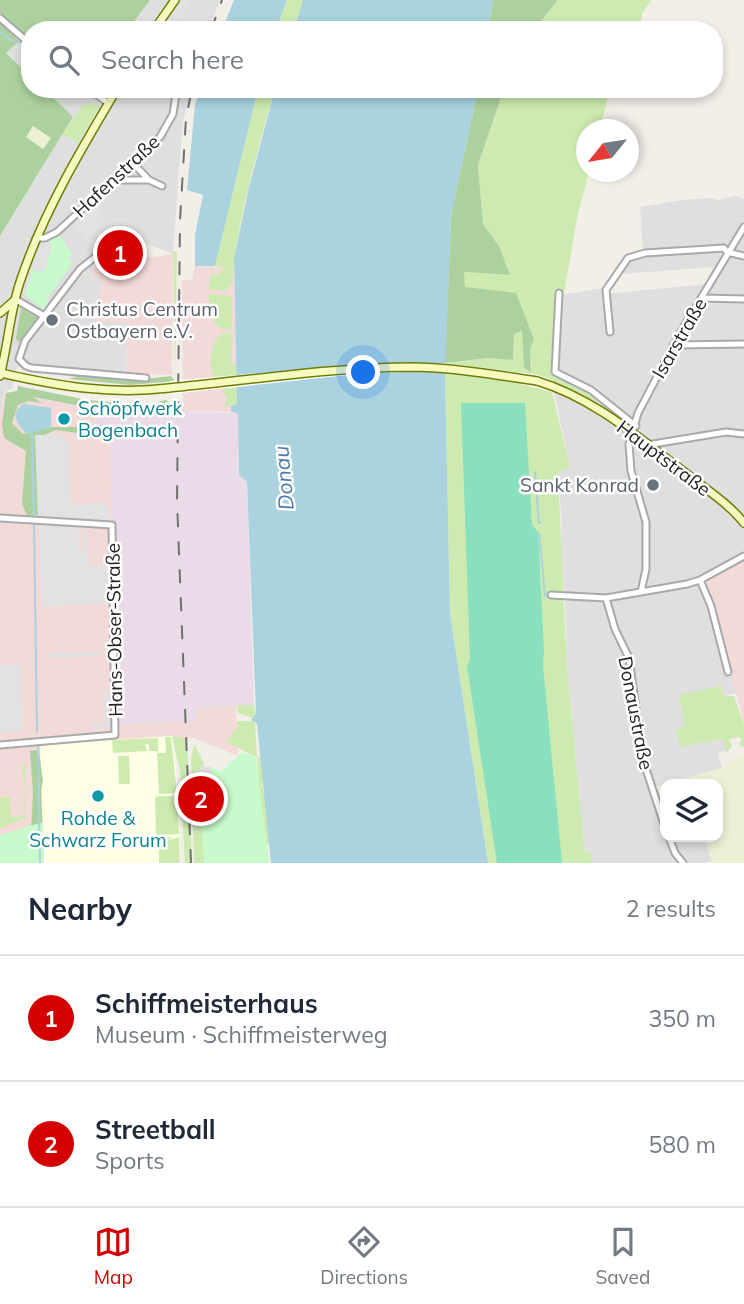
<!DOCTYPE html>
<html lang="en">
<head>
<meta charset="utf-8">
<style>
	:root { --surface:#fff; --page:#f2f2f3; --text:#1f2937; --muted:#747a83; --line:#e0e1e3; --accent:#d40000 }
	body { margin:0; font-family:Mulish,sans-serif; background:var(--page); color:var(--text) }
	.controls { position:absolute; right:21px; bottom:21px; display:grid; overflow:hidden; border-radius:14px; box-shadow:0 4px 10px #0003 }
	.controls button { width:63px; height:63px; display:grid; place-items:center; padding:0; border:0; border-bottom:2px solid var(--line); background:var(--surface); color:var(--text); font:35px sans-serif }
	.compass { position:absolute; left:576px; top:119px; width:63px; height:63px; border-radius:50%; background:var(--surface); box-shadow:0 4px 10px #0003; rotate:240deg }
	.you { position:absolute; left:364px; top:373px; width:24px; height:24px; margin:-18px; border:5px solid #fff; border-radius:50%; background:#1a73e8; box-shadow:0 0 0 10px #1a73e833 }
	.badge { display:grid; place-items:center; width:46px; height:46px; border-radius:50%; background:var(--accent); color:#fff; font-size:23px; font-weight:700 }
	.pin { position:absolute; translate:-50% -50%; border:4px solid #fff; box-shadow:0 2px 7px #0006 }
	.list { margin:0; padding:0; list-style:none }
	h2 { display:flex; justify-content:space-between; align-items:center; height:91px; margin:0; padding:0 28px; font-size:30px }
	h2 small { font-size:23px; font-weight:400; color:var(--muted) }
	.list li { display:grid; grid-template-columns:46px 1fr auto; gap:21px; align-items:center; box-sizing:border-box; height:126px; padding:0 28px; border-top:2px solid var(--line) }
	.list b { display:block; font-size:26px; white-space:nowrap }
	.list p { margin:0; font-size:23px; white-space:nowrap; color:var(--muted) }
	.list em { font-size:23px; font-style:normal; color:var(--muted) }
	.icon { flex:none; width:38px; height:38px; fill:none; stroke:currentColor; stroke-width:2; stroke-linecap:round; stroke-linejoin:round }
	.map { position:relative; flex:none; width:744px; height:863px; overflow:hidden }
	.search { position:absolute; background:var(--surface); box-shadow:0 4px 10px #0003; left:21px; right:21px; top:21px; height:77px; display:flex; align-items:center; gap:18px; box-sizing:border-box; padding:0 24px; border-radius:28px; color:var(--muted); font-size:26px }
	.sheet { height:343px; background:var(--surface) }
	nav { display:flex; justify-content:space-around; align-items:center; box-sizing:border-box; height:98px; border-top:2px solid var(--line); background:var(--surface); font-size:19px; color:var(--muted) }
	nav a { display:grid; justify-items:center; gap:4px }
	nav .on { color:var(--accent) }
	.map>svg:first-child { display:block }
</style>
</head>
<body>
<div class="map">
<svg width="744" height="863" viewBox="0 0 744 863">
	<rect width="100%" height="100%" fill="#f2efe9"/>
	<!-- residential -->
	<path fill="#e0dfdf" d="M150,0H220L209,30H128Z
		M25,35L30,39V76L6,52Z
		M44,89H192L184,117L181,143L173,254L141,241L111,249L91,264L93,268L91,275L101,281L128,323L126,374L72,377L17,367L12,388L5,392L0,411V236L73,118Z
		M735,196L744,199V562L729,661L737,693L724,696L721,686L686,727L680,747L724,739L727,750L718,753L722,768L654,787L665,821V837H704L712,861L705,863H592L591,852L585,853L567,669L565,601L560,547L562,526L558,472L570,467L551,378L559,295L604,288L605,294L706,284L715,267L621,274L632,259L643,254L640,207L682,200L709,198L719,200Z"/>
	<!-- commercial -->
	<path fill="#f2dad9" d="M173,254L172,375L126,374L128,323L97,322L101,281L90,275L93,268L122,270L134,268L132,260Z
		M195,266L234,267L237,404L231,406V412L181,411L183,406L182,280H192Z
		M5,392L97,409V430L109,429L120,724L197,721L196,708L236,705L238,752V756L194,738L183,739L172,736L41,745L43,822L0,835V411Z
		M744,562V723L706,580Z"/>
	<!-- industrial -->
	<path fill="#ebdbe8" d="M97,409L238,413L239,475L247,482L254,705L196,708L197,721L120,724L109,430L96,431Z"/>
	<!-- education -->
	<path fill="#ffffe5" d="M172,736L176,771L181,863H44L40,745Z"/>
	<!-- farmland -->
	<path fill="#eef0d5" d="M33,125L51,138L43,149L26,137Z
		M744,753V863H713L704,837H718V784H688L686,778L722,768Z"/>
	<!-- grass -->
	<path fill="#cdebb0" d="M287,0H303L294,30H276Z
		M558,0H651L642,14L639,30H534Z
		M258,89H275C257,153 237,219 232,285L228,286L227,291L209,289L210,275L220,274L224,267L215,266Z
		M504,89H610L600,129L586,130V172H589L577,218L564,294L559,295L551,373L606,404L628,423L600,403L546,377L445,363L488,358L513,360L514,334L523,331L524,367L532,368L529,349L534,339L465,287L463,272L509,275L499,246L483,224L478,165Z
		M84,104H94L100,106L78,143L62,134Z
		M173,251L177,252L175,381Z
		M208,294L232,296V330L222,329L213,321Z
		M222,333L232,334L231,366L236,363L237,404L224,406L228,399L213,375L210,361L214,342Z
		M445,374L495,378L552,392L570,467L558,472L567,669L585,852H591L592,863H488L450,614Z
		M721,686L724,696H734L744,724V748L740,746L739,743L742,740L739,737L729,739L732,746L727,753L723,739L680,747L676,729L685,726L679,695Z
		M237,705H254L256,714L253,718L238,713Z
		M237,721H252L255,723L257,756L261,757L264,776L262,785L266,801L270,844H266L262,828L257,757L226,742L227,739L232,736V732L237,731Z
		M172,736L187,739L192,863H185L180,771Z
		M165,737H171L177,793L159,794L157,751H149V744H145L147,751L113,753L112,740L158,738V753H166Z
		M194,744L204,763V766H201L196,793L203,834L204,863H194L191,760Z
		M118,756H129L130,784H119Z
		M22,765H26L25,818L0,828V798L10,796L11,817L24,816L25,783Z
		M158,796H177L179,834L156,835L155,798Z
		M172,837L168,840L179,837L180,863H159V838Z"/>
	<!-- forest -->
	<path fill="#add19e" fill-rule="evenodd" d="M0,0H150L128,30H30V39L0,13Z
		M493,0H558L534,30H488Z
		M0,23L19,41L6,53L30,76V89H44L73,117L0,236ZM33,126L51,138L43,149L26,137Z
		M478,89H504L478,165L483,224L499,246L510,275L464,272L465,287L516,293L534,339L530,349L531,373L524,367L522,331L514,334L513,360L488,358L445,363L451,215Z
		M21,308L38,318L18,343L16,338Z
		M79,376L145,379L171,376L175,381L130,385L69,379Z
		M18,386L88,400L156,406L160,401L167,400L169,405V412L97,409L33,397L42,403L28,401L18,405L12,423L23,434L51,427H77L88,425L91,430L85,434L56,430L40,437L37,446L38,515L27,516L22,503L26,451L4,438L2,425L6,393L17,391Z
		M36,750L39,752L43,781L41,791L44,863L31,832L33,792L30,751Z"/>
	<!-- park -->
	<path fill="#c8facc" d="M59,234L72,255L68,257L72,264L47,298L50,303L47,308L43,309L25,295L32,270L40,272L41,270L45,271L52,245H49L52,235Z
		M242,752L256,757L269,863H204L200,806H197L198,784L208,785L211,767L221,772Z
		M43,822L44,863H0V835Z"/>
	<!-- pitch -->
	<path fill="#88e0be" d="M461,403H525L532,525L538,532L544,651L543,666L562,863H497L467,666L470,660Z"/>
	<!-- parking -->
	<path fill="#e2e2e2" d="M180,0H191L187,8L183,7L181,11L185,13L181,22L177,21L174,27L177,30H163L166,23L169,24L172,20Z
		M94,205L106,225L91,237L97,246L93,249L73,224Z
		M45,243L52,245L45,271L41,270L40,273L36,271V267H34L39,247L43,248Z
		M35,435H63L69,445L70,504L102,503L109,506L110,522L38,518Z
		M39,523L79,525V550L84,549L83,527H87L89,566H108L107,603L42,607Z
		M100,652V656L46,658V654Z
		M0,665H21L22,731L0,733Z
		M104,691H109V710H106V714H110V727L91,728V724L105,723Z
		M200,766L211,767L208,785L198,784Z"/>
	<!-- water -->
	<path fill="#aad3df" d="M234,0H287L276,30H222Z
		M303,0H493L488,30H294Z
		M200,89H258L215,266H195V235L203,195L187,190L195,105Z
		M275,89H478L451,215L445,374L450,614L488,863H271L257,724L251,720L256,714L247,482L239,475L238,413L231,412V406L237,404L234,259L248,191Z
		M24,404L51,408V427L27,434C17,425 9,413 24,404Z"/>
	<!-- pier -->
	<path fill="#fff" d="M371,363H445L539,375L536,386L495,378L431,372H405L358,374L171,394L170,381Z"/>
	<g fill="none" stroke-linecap="round" stroke-linejoin="round">
		<!-- stream -->
		<path stroke="#aad3df" stroke-width="2" d="M0,31C6,37 13,44 22,42L30,48
			M83,89L93,98
			M32,433L34,518
			M535,472L539,523H541
			M34,523L37,732
			M539,533L545,596
			M38,747L40,863"/>
		<!-- minor casing -->
		<g stroke="#a9a9a9" stroke-width="9">
			<path id="minor" d="M0,18L30,44
				M89,89L108,103
				M133,163L149,180
				M114,180H149L162,186
				M36,238H45L57,232L160,137L173,114L176,94L159,89
				M124,242L99,254L80,269L25,341L19,359L26,366L32,368L146,378
				M559,293L555,372L591,390L636,426
				M702,298L744,299
				M15,299L44,316
				M610,332L606,290L628,258L645,253L724,248L727,252L744,256
				M673,345L744,344
				M647,445L726,432L744,434
				M0,518L112,525L115,735L0,745
				M700,580L711,606L728,672
				M641,592L646,569V522L631,471L629,444L638,413L680,333L744,227
				M551,595L606,598L687,584L700,580L744,556
				M606,598L615,629L629,658L643,760L665,827
				M669,837L675,853L683,863"/>
		</g>
		<!-- secondary casing -->
		<g stroke="#707d05" stroke-width="10">
			<path id="secondary" d="M154,30L175,0
				M0,313L15,300
				M1,373C58,386 111,395 169,388
				M0,376C8,345 10,312 20,282C43,213 80,151 117,89
				M537,381C594,398 640,439 687,474C706,489 729,504 744,523"/>
		</g>
		<!-- minor -->
		<use href="#minor" stroke="#fff" stroke-width="5"/>
		<!-- secondary -->
		<use href="#secondary" stroke="#f7fabf" stroke-width="7"/>
		<!-- rail -->
		<path stroke="#707070" stroke-width="2" stroke-dasharray="14 14" stroke-linecap="butt" d="M211,30L222,0
			M191,863L177,501L180,221L186,118L192,89"/>
		<!-- secondary-bridge casing -->
		<g stroke="#707d05" stroke-width="10" stroke-linecap="butt">
			<path id="secondary-bridge" d="M169,388C251,380 333,367 415,367C456,368 497,375 537,381"/>
		</g>
		<!-- secondary-bridge -->
		<use href="#secondary-bridge" stroke="#f7fabf" stroke-width="7"/>
	</g>
	<!-- markers -->
	<g fill="#6b7280" stroke="#fff" stroke-width="2.5">
		<circle cx="52" cy="320" r="7"/>
		<circle cx="653" cy="485" r="7"/>
	</g>
	<g fill="#0f9aa8" stroke="#fff" stroke-width="2.5">
		<circle cx="64" cy="419" r="7"/>
		<circle cx="98" cy="796" r="7"/>
	</g>
	<g text-anchor="middle" dominant-baseline="central" stroke-width="5" stroke-linejoin="round" paint-order="stroke">
		<!-- street labels -->
		<g font-size="19" fill="#222" stroke="#fff">
			<text transform="translate(116 176) rotate(-43)">Hafenstraße</text>
			<text transform="translate(679 338) rotate(-60)">Isarstraße</text>
			<text transform="translate(664 458) rotate(37)">Hauptstraße</text>
			<text transform="translate(114 630) rotate(-91)">Hans-Obser-Straße</text>
			<text transform="translate(636 713) rotate(79)">Donaustraße</text>
		</g>
		<!-- worship labels -->
		<g font-size="19" fill="#5b616d" stroke="#fff" text-anchor="start">
			<text x="66" y="309">Christus Centrum<tspan x="66" dy="22">Ostbayern e.V.</tspan></text>
			<text x="639" y="485" text-anchor="end">Sankt Konrad</text>
		</g>
		<!-- culture labels -->
		<g font-size="19" fill="#0d838f" stroke="#fff" text-anchor="start">
			<text x="78" y="408">Schöpfwerk<tspan x="78" dy="22">Bogenbach</tspan></text>
			<text x="98" y="818" text-anchor="middle">Rohde &amp;<tspan x="98" dy="22">Schwarz Forum</tspan></text>
		</g>
		<!-- water labels -->
		<g font-size="21" font-style="italic" fill="#4a7aab" stroke="#fff">
			<text transform="translate(283 478) rotate(-95)">Donau</text>
		</g>
	</g>
</svg>
<div class="controls">
<button><svg class="icon" aria-label="layers" viewBox="0 0 24 24"><path d="M12 4l9 5-9 5-9-5zM3 14l9 5 9-5"/></svg></button>
</div>
<svg class="compass" viewBox="-18 -18 36 36"><path d="M0-13l5 13h-10z" fill="#e53935"/><path d="M0 13l5-13h-10z" fill="#747a83"/></svg>
<div class="you"></div>
<div class="pin badge" style="left:120px;top:253px">1</div>
<div class="pin badge" style="left:201px;top:799px">2</div>
<div class="search"><svg class="icon" aria-label="search" viewBox="0 0 24 24"><circle cx="10" cy="10" r="6"/><path d="M15 15l6 6"/></svg>Search here</div>
</div>
<section class="sheet">
<h2>Nearby<small>2 results</small></h2>
<ul class="list">
<li><span class="badge">1</span><div><b>Schiffmeisterhaus</b><p>Museum · Schiffmeisterweg</p></div><em>350 m</em></li>
<li><span class="badge">2</span><div><b>Streetball</b><p>Sports</p></div><em>580 m</em></li>
</ul>
</section>
<nav>
<a class="on"><svg class="icon" aria-label="map" viewBox="0 0 24 24"><path d="M3 6l6-2 6 2 6-2v14l-6 2-6-2-6 2zM9 4v14M15 6v14"/></svg>Map</a>
<a><svg class="icon" aria-label="directions" viewBox="0 0 24 24"><path d="M12 3l9 9-9 9-9-9zM9 14v-3h6M13 9l2 2-2 2"/></svg>Directions</a>
<a><svg class="icon" aria-label="saved" viewBox="0 0 24 24"><path d="M7 4h10v16l-5-4-5 4z"/></svg>Saved</a>
</nav>
</body>
</html>
